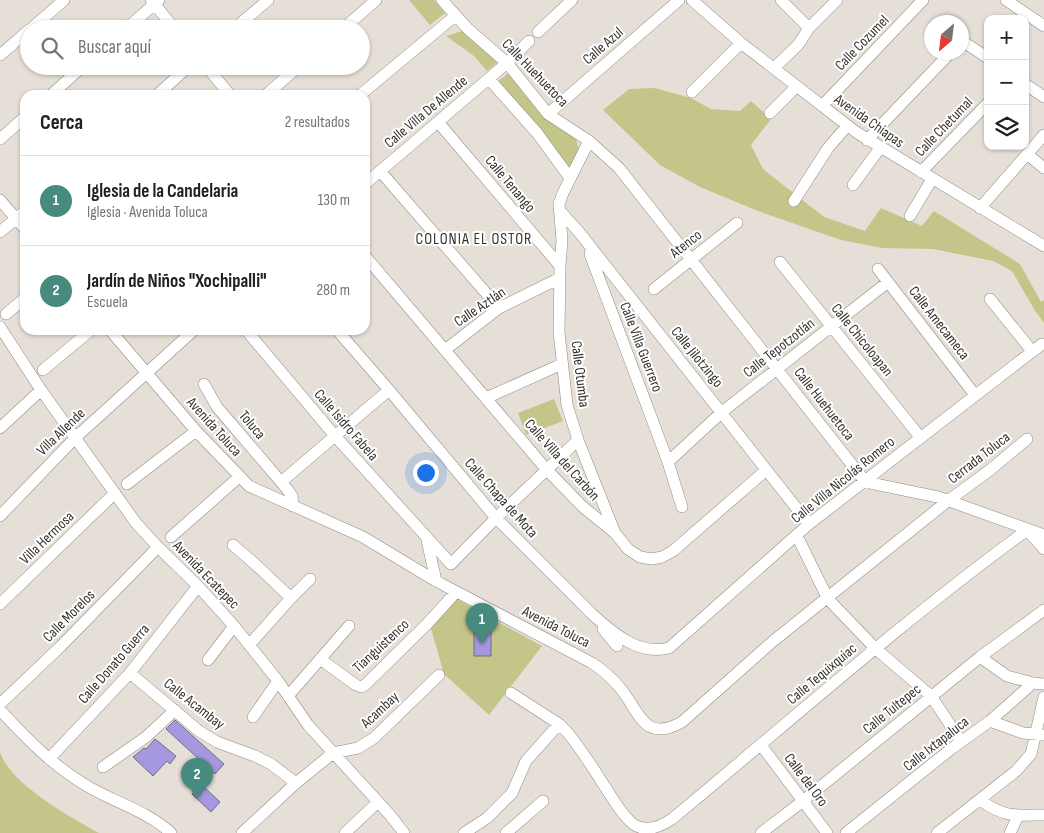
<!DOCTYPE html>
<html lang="es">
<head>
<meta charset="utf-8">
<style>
	:root { --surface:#fff; --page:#f2f2f2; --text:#202124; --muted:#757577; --line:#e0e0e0; --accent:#478a7e }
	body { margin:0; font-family:"Sofia Sans Condensed",sans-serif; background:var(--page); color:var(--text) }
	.controls { position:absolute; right:15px; top:15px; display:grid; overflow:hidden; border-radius:10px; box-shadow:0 1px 4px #0004 }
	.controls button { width:45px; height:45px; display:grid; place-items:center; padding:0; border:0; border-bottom:1px solid var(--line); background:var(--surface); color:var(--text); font:25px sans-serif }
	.compass { position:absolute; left:924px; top:15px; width:45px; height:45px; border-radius:50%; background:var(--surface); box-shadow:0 1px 4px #0004; rotate:208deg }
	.you { position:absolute; left:425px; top:472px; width:18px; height:18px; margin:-12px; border:4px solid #fff; border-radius:50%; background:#1a73e8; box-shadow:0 0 0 8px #1a73e833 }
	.badge { display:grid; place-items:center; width:32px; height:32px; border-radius:50%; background:var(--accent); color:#fff; font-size:16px; font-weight:700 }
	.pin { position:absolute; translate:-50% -41px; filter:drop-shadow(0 1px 2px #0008) }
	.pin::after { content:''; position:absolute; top:26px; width:18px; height:15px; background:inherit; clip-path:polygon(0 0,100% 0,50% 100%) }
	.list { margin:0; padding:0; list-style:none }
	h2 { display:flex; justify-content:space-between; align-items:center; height:65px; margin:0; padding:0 20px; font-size:21px }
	h2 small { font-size:16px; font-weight:400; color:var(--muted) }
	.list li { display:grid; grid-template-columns:32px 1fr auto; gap:15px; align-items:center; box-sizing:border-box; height:90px; padding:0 20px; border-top:1px solid var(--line) }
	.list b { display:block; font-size:19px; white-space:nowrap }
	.list p { margin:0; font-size:16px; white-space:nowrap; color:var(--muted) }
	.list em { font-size:16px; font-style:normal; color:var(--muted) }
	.icon { flex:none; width:28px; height:28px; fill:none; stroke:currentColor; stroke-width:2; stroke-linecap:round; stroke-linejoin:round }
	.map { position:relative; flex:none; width:1044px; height:833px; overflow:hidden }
	.search { position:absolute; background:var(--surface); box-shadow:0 1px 4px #0004; left:20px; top:20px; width:350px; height:55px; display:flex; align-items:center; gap:12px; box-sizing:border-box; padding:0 18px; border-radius:28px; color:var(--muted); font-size:19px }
	.panel { position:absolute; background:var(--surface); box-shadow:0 1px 4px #0004; left:20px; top:90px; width:350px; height:245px; border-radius:15px }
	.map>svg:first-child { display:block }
</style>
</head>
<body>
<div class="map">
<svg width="1044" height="833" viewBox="0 0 1044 833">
	<rect width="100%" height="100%" fill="#e6dfd7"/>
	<!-- green -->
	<path fill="#c3c589" d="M409,0H435L445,13L430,25Z
		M462,31L482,45L497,63L487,71L474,56L446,36Z
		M510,72L576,139L579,151L569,171L497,82Z
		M654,88L691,98L711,109L740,111L751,101L771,119L751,145L763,169L824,217L865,231L881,208L922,226L934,211L1020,264L1041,302L1044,300V323L1034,309L1012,271L993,261L933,249L882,248L841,240L758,211L700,187L660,165L603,110L629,89Z
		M554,399L563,421L526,435L518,413Z
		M453,597L542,646L489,715L444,674L430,625Z
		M0,752C10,784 70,817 99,833H0Z"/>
	<!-- building -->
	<path fill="#a598e0" stroke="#717078" d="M474,632H491V656H474Z
		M175,720L224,764L215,774L166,729Z
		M155,739L176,756L170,764L167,761L153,776L133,757L144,748L146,749Z
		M201,784L220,802L211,812L192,794Z"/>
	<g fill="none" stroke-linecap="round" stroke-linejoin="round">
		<!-- minor casing -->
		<g stroke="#908a82" stroke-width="12">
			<path id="minor" d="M151,0L175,29
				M442,0L468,29L507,63L548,114L589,141L619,168L864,480L870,483L938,497L1044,535
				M692,0L741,43L856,132L1044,246
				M781,0L809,28
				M1006,0L1044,26
				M31,29L64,0
				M126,29L159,0
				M234,29L268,0
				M343,29L376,0
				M538,32L572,0
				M962,41L988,58
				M0,55L29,30
				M206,66L230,95
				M774,68L798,45L809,28L837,0
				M489,79L537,133L570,178
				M1025,84L1044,97
				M692,92L741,43
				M51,95L83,66
				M157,95L189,66
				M266,95L299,66
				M360,95L455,16
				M822,106L923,0
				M770,113L797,86
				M548,114L679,0
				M438,122L560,266
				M0,139L25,117
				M867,140L951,52
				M589,141L563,193L559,204L562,240L560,266L559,332L567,405L578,440L615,533
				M1027,154L1044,168
				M380,171L499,308
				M921,172L988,103
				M365,184L507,63L529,41
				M853,185L880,148
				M0,200L25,229
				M794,201L828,148L847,126
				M980,208L1044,135
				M560,211L579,232L809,524
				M910,216L932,179
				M0,232L25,211
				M590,254L668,462L682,507
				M365,256L546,469L583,507L615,533L628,549L640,557L652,559L662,557L673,551L765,471
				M780,262L920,437
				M878,269L975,395
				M654,289L737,223
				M990,299L1032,351
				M6,314L25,298
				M0,327L41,390L136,523L158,547L198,586L234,626L278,681L308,725L390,815L404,833
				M110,330L196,431L249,486L363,537L436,581L592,663C603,670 612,678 621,689C640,713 644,743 682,722L772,642L949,500L990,470L1027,439
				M246,330L335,436L451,564L496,518L578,440
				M337,330L389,390L496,518L592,614C613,633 639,656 669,648L809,524L1042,344
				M445,350L499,308L560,278
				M43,370L91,330
				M204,384L217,407L287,489L292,496L293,506
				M486,398L562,364
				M0,428L41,390
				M668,462L722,412L888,282
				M281,482L389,390
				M127,484L196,431
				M0,516L75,438L194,330
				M797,536L828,599L876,649L931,696L961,741
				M171,537L239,477
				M427,540L436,581
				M233,545L255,564L291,598
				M0,604L115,493
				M603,629L617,646
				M249,645L291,598L310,579
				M980,657L1007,676L1033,683
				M320,659L356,685L361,687L365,685L427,624L456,592
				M208,660L234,626
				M130,673L199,731L217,742L255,756L271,764L296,783
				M511,693L559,724L567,732C583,751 596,773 609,793C616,804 623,816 633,824C646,833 660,827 672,819C789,722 904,620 1027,530L1044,549
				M288,696L349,626
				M0,704L61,646L158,547
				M0,710C26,738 53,766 87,786C114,802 147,811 171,833
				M253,717L278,681
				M990,721L1023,733L1044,735
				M761,745L827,833
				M49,759L130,673L198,586
				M103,767L146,737L175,710
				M980,800C1005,818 1015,815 1044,815
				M242,833L296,783L333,753L358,748L374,738L439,675
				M345,833L378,802
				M464,833L487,818L512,793L526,761L559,724
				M506,833L543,801
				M761,833L803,801L980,657L1044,610
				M846,833L951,749L990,721L1033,683L1044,684
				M937,833L1016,771L1031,754L1044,697
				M1010,833L1018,816"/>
		</g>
		<!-- minor -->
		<use href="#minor" stroke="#fff" stroke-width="11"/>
	</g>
	<g text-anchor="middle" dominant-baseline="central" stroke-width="4" stroke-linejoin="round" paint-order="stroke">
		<!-- street labels -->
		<g font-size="15" fill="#363430" stroke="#fff">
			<text transform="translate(862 43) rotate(-46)">Calle Cozumel</text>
			<text transform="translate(603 46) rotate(-41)">Calle Azul</text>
			<text transform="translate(535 73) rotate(46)">Calle Huehuetoca</text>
			<text transform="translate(426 112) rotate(-40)">Calle Villa De Allende</text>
			<text transform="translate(869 121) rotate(35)">Avenida Chiapas</text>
			<text transform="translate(944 127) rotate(-46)">Calle Chetumal</text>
			<text transform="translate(510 184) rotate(50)">Calle Tenango</text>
			<text transform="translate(686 244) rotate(-38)">Atenco</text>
			<text transform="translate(480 307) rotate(-34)">Calle Aztlán</text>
			<text transform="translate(939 323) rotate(52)">Calle Amecameca</text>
			<text transform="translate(862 340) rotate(51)">Calle Chicoloapan</text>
			<text transform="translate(641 347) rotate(69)">Calle Villa Guerrero</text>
			<text transform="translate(779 348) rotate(-38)">Calle Tepotzotlán</text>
			<text transform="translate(697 357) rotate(51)">Calle Jilotzingo</text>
			<text transform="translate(580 374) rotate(83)">Calle Otumba</text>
			<text transform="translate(824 404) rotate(52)">Calle Huehuetoca</text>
			<text transform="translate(252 425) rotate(50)">Toluca</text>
			<text transform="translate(346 425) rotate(49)">Calle Isidro Fabela</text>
			<text transform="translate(214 427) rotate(48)">Avenida Toluca</text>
			<text transform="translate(61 432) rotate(-44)">Villa Allende</text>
			<text transform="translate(979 458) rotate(-38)">Cerrada Toluca</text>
			<text transform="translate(562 460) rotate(48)">Calle Villa del Carbón</text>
			<text transform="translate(843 480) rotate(-39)">Calle Villa Nicolás Romero</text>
			<text transform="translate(501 498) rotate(48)">Calle Chapa de Mota</text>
			<text transform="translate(47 538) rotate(-44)">Villa Hermosa</text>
			<text transform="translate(206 575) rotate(46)">Avenida Ecatepec</text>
			<text transform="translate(69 616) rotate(-45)">Calle Morelos</text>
			<text transform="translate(556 627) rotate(27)">Avenida Toluca</text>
			<text transform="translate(381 646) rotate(-43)">Tianguistenco</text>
			<text transform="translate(114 664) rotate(-49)">Calle Donato Guerra</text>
			<text transform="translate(822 674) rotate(-40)">Calle Tequixquiac</text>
			<text transform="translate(194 704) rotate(38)">Calle Acambay</text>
			<text transform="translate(892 709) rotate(-39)">Calle Tultepec</text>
			<text transform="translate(380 710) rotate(-43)">Acambay</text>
			<text transform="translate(936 744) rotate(-38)">Calle Ixtapaluca</text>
			<text transform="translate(806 780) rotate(53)">Calle del Oro</text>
		</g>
		<!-- neighbourhood labels -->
		<g font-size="16" letter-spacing="1" fill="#363430" stroke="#fff">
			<text x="474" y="239">COLONIA EL OSTOR</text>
		</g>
	</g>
</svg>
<div class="controls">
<button>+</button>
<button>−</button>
<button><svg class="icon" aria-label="layers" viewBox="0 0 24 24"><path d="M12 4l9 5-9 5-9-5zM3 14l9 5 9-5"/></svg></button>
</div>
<svg class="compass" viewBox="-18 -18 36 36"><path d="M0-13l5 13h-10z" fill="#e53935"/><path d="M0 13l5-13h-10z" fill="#757577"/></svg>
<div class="you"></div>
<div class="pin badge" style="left:482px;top:644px">1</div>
<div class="pin badge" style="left:197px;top:799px">2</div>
<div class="search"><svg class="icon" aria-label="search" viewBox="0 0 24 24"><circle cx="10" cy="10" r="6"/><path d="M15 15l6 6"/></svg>Buscar aquí</div>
<section class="panel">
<h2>Cerca<small>2 resultados</small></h2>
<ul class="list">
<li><span class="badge">1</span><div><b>Iglesia de la Candelaria</b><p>Iglesia · Avenida Toluca</p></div><em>130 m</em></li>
<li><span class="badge">2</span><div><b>Jardín de Niños &quot;Xochipalli&quot;</b><p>Escuela</p></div><em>280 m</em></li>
</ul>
</section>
</div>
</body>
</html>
